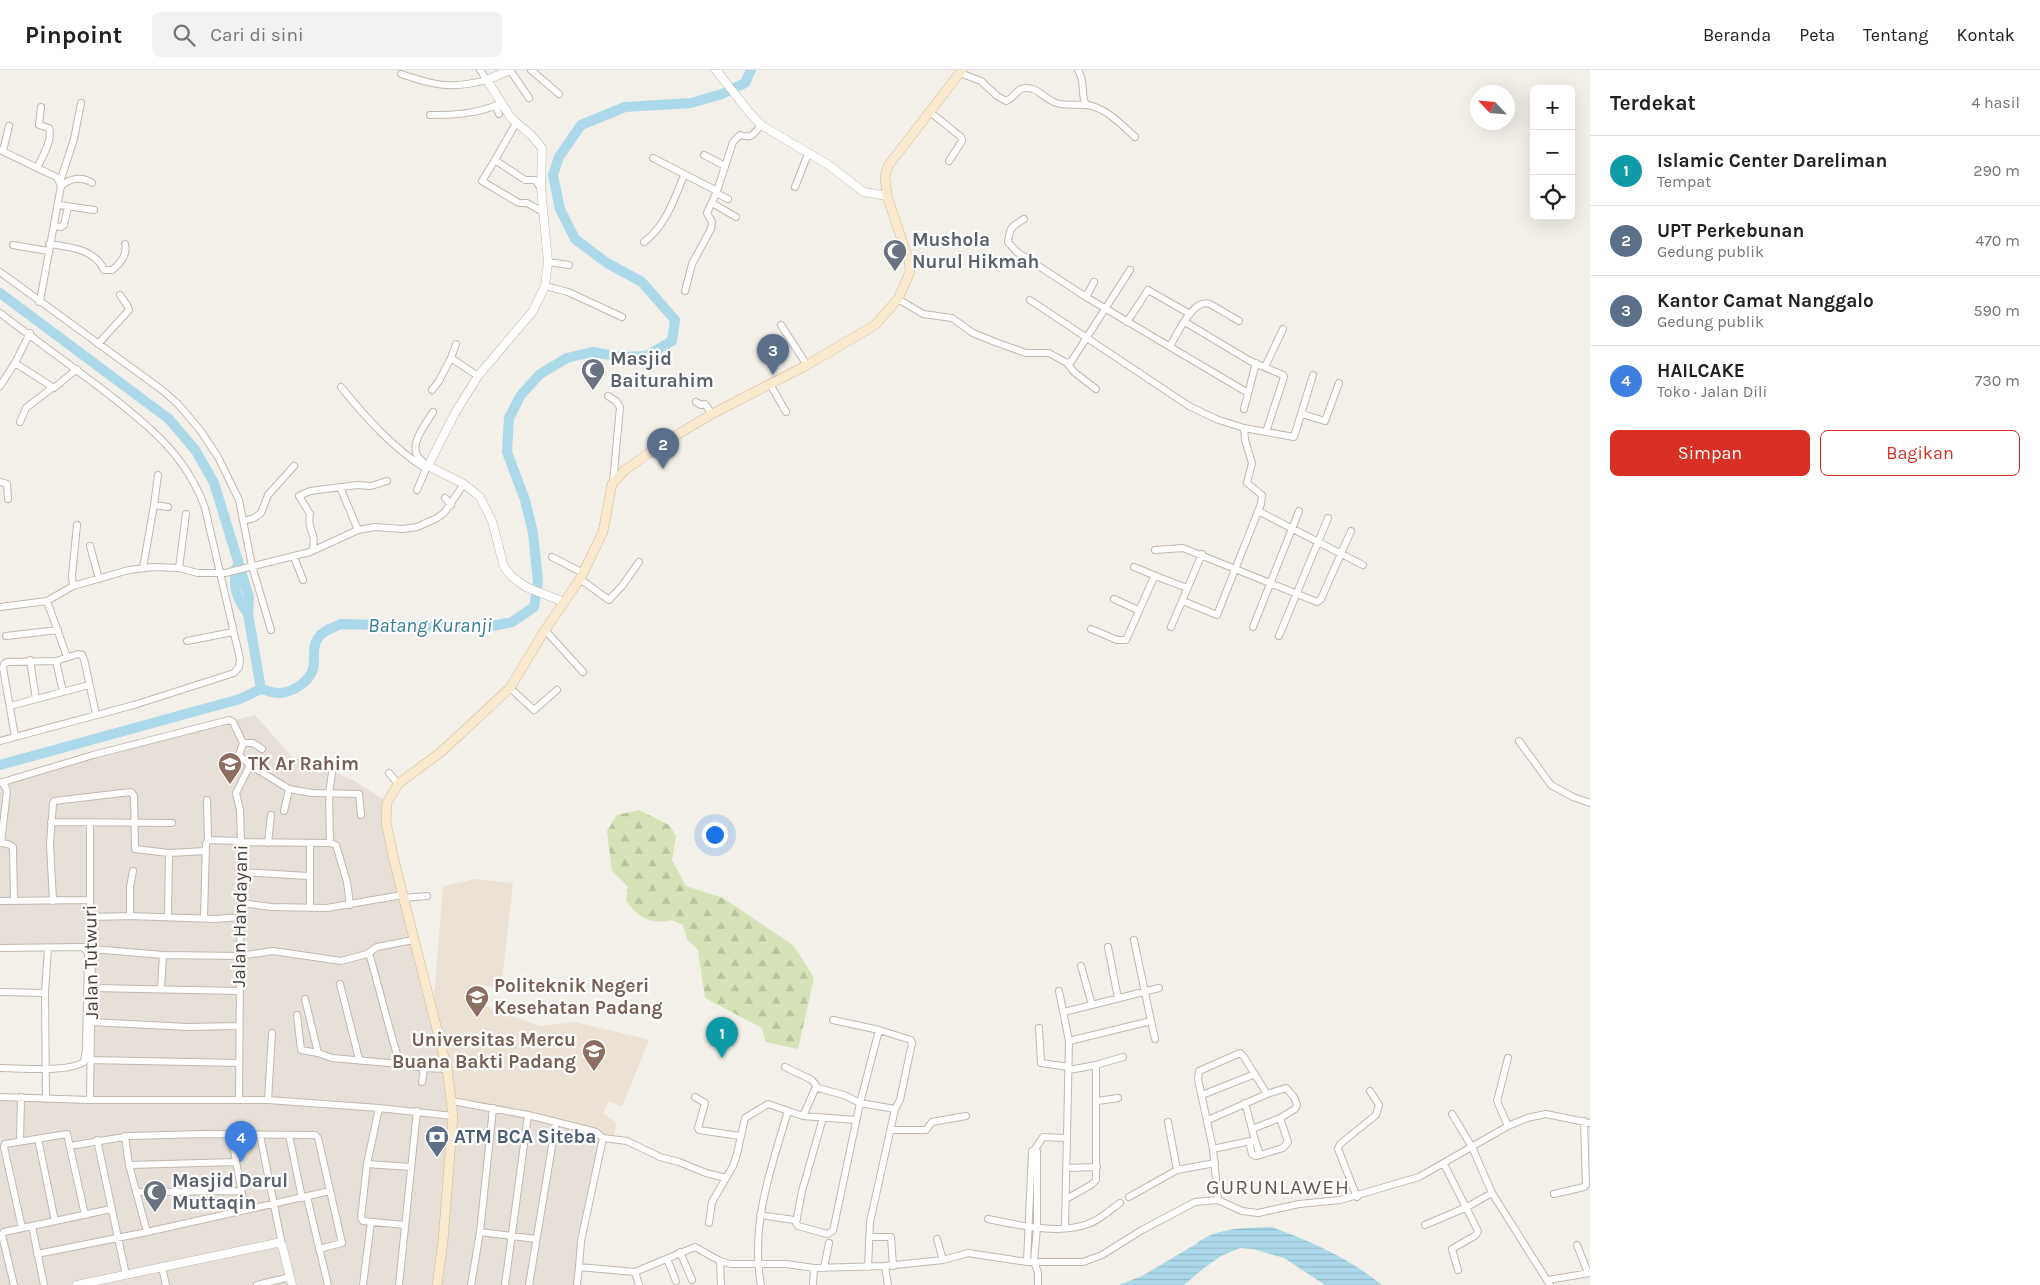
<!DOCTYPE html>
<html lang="id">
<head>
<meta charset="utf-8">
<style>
	:root { --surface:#fff; --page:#f2f2f2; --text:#202124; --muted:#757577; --line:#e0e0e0; --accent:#d93025 }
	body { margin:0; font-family:Karla,sans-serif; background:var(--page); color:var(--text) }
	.controls { position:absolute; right:15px; top:15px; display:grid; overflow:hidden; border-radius:8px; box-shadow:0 5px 20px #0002 }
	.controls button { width:45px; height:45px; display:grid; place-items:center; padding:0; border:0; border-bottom:1px solid var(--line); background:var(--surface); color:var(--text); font:25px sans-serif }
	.compass { position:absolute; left:1470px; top:15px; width:45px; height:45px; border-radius:50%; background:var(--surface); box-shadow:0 5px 20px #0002; rotate:296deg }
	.you { position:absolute; left:714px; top:764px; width:18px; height:18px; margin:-12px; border:4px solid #fff; border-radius:50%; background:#1a73e8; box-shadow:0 0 0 8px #1a73e833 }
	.badge { display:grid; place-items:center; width:32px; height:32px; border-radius:50%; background:var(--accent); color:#fff; font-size:16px; font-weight:700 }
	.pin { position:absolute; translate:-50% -41px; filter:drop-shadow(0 1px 2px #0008) }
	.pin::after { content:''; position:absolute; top:26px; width:18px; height:15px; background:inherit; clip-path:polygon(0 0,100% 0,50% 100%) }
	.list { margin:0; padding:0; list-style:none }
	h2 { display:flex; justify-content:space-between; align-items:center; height:65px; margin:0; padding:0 20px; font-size:21px }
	h2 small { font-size:16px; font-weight:400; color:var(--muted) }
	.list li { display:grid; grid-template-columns:32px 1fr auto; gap:15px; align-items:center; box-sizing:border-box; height:70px; padding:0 20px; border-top:1px solid var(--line) }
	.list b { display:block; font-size:19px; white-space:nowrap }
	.list p { margin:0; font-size:16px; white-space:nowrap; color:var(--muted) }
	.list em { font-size:16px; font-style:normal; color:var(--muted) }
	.actions { display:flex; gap:10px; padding:15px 20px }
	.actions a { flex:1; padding:11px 0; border:1px solid var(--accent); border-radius:8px; text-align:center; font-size:18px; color:var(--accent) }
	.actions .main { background:var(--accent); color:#fff }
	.icon { flex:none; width:28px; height:28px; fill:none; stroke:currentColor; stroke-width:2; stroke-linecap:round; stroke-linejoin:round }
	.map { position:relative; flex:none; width:1590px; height:1215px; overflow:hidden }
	header { display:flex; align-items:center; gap:30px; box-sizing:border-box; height:70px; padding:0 25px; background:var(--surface); border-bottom:1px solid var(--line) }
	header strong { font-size:24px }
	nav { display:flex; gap:28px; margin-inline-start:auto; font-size:18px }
	.search { width:350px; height:45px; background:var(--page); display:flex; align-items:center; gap:12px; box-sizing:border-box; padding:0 18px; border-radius:8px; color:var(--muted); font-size:19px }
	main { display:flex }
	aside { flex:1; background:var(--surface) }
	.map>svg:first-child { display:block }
</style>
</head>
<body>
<header>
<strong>Pinpoint</strong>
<div class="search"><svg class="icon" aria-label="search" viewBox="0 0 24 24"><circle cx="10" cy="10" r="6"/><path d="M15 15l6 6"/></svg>Cari di sini</div>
<nav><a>Beranda</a><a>Peta</a><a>Tentang</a><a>Kontak</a></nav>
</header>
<main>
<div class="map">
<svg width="1590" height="1215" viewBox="0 0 1590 1215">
	<defs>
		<pattern id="forest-firs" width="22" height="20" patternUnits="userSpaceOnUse" patternTransform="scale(1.25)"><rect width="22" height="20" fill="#d5e3b6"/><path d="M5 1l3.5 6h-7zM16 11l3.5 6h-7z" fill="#b8c49d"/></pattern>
		<pattern id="water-rules" width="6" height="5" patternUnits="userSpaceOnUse" patternTransform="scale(1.25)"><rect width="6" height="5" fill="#acd9e9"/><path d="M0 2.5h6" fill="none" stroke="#95bbc9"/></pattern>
	</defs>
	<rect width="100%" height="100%" fill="#f3efe9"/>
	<!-- residential -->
	<path fill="#e6e0d8" d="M255,645L291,686L353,710L390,734L388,758L455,1030L591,1063L602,1071L580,1174L579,1215H0V1026H88L89,874H0V713L75,691Z"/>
	<!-- education -->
	<path fill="#ebe1d5" d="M475,809L513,813L501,919L477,914V933L486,934L487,937L540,956L575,952L649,970L622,1037L609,1031L603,1043L617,1053L613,1067L602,1071L591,1063L455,1030L433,940L443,816Z"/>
	<!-- forest -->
	<path fill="url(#forest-firs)" d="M639,740L669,755L676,766L672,790L686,816L723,828L794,876L814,908L798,979L766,972L762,958L705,928L698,880L687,869L683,855L672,850C650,855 639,848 626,831L628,817L612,801L607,761L617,745Z"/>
	<!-- water -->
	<path fill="url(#water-rules)" d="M1272,1157C1312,1172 1349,1188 1382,1215H1325L1284,1188L1253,1179L1240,1178L1221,1186L1204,1198L1184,1215H1119L1142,1206L1196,1174C1216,1157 1247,1158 1272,1157Z"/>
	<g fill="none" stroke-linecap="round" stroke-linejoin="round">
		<!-- river -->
		<path stroke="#acd9e9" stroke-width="10" d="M0,223L169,349L196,381L214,413L249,527L248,544L261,619
			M236,498C233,518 236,527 248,544
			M0,695L240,629L261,619C266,620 274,624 280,623C293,622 309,612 313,599C316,589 311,578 318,568C323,560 333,558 341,554L483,558L512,552L534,537L538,512L533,463L525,430L507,382L509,348L521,325L540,304L567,288L592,282L622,287L646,286L672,271L675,250L642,212L607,193L575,169L560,139L553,105L559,87L581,55L625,37L691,33L722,24L745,13L751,0"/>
		<!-- minor casing -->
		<g stroke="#c1b8b0" stroke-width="8">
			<path id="minor" d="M510,0L529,28
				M531,0L559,24
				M1078,0C1086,13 1080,23 1086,35
				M960,3L981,11L997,26L1006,31C1013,29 1015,22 1021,19C1036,14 1044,29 1056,33C1066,36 1077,34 1087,35C1105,37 1122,55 1135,67
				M401,4C435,16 452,19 487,10L480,0
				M496,36L499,44
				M930,42L961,67L962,71L949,91
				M430,45C454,45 479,44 501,33
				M516,53L495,90L525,110H535L541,118
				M0,80L52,105L57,107L61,116L40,231L162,320L178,334L200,360L218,387L239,430L252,496L271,560
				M3,81L9,56
				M704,85L725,96
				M653,88L717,121
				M495,90L482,111L519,133H527L543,142
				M37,98C42,87 53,70 49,58L39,55L41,37
				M60,112L74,69L81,33
				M61,116C70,108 82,106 92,113
				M795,117L808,84
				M716,123L728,129
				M712,133L736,147
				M59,135L94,140
				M1024,149C1011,157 1010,157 1008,172L1017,182L1086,227L1248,323
				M54,156L61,157L64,155L68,137
				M644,172C665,157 675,128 684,105
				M49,174C70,177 95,179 104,200H112C120,194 128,184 125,174
				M13,175L48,181
				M548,192L569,195
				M0,202L40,231L39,232
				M545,216L568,222L622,247
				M685,221L692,194L711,159L712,152L707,143L717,121L733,72L740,65C753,69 753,64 761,55
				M1086,227L1094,212
				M898,229L923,244L952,248L973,263L995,272L1026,283H1049L1067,293L1071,292L1130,200
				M1030,230L1189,336L1216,349L1244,358L1294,367L1313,305
				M0,243C35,270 72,296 107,323C150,357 186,385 205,438L240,589L239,597L234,603L134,635L0,671
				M1127,252L1148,220L1190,244
				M1185,252L1250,291L1283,305L1284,307L1266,362
				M781,255L807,295
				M98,274L129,240L127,235L120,225
				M1170,276C1178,263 1193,228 1210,234L1239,251
				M451,288L456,274
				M15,293L54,318L77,299
				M1067,293L1074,302L1096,319
				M1265,297L1283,259
				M770,314L786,342
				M0,316L15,293L30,263
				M341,317C366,348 392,377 426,399L428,396
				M432,320L439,311L451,288L478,306
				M608,326L616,331L620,337L613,413
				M696,332L701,335L705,334L712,344
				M1244,339L1256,293
				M1302,344L1325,351L1339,313
				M20,352L26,338L52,318
				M428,396C424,393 419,389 417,385C410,373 427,352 433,342
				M0,412L7,414L8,429
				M340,417L358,460
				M417,420L426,399
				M445,428L451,435
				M154,435L158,405
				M1258,441L1363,495
				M244,451L254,448L261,443L268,425L294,396
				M90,476L99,509
				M1155,480L1183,478L1317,532L1321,529L1351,461
				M312,481C318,462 306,461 310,444L299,426L310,421L357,415L371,416L387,411
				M294,487L303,510
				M552,487L583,503
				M1134,497L1156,506
				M143,498L154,435L168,437
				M179,498L186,444
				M580,509L609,530L622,516L639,492
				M73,516L72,505L77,455
				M1114,529L1138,540
				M47,531L67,587
				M1183,531L1217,545L1261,434L1262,425L1247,413L1252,393L1245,370L1244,358
				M0,537L47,531L73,516L129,500L153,497L179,498L198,503H225L310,482L358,460L374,457L403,459L417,457L437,448L444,443L464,414
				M1171,557L1202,484
				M1253,557L1299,441
				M1091,559L1117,570H1126L1154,507H1158L1187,518
				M545,560L583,602
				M6,566L58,560
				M1279,566L1328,448
				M187,571L233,562
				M30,590L36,629
				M56,591L63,622
				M510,618L534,640L557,620
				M10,636L89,615
				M15,667L3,598L4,594L7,592L56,591L78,584L82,585L84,589L96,644
				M1519,671L1551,715L1573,727L1590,733
				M243,673H253L262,679
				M250,695L289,719L312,723L359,724L361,745
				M389,703L398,714
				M0,713L93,685L229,650L233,652L243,673
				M207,730L208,770
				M284,741L289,719
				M51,752L172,753
				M90,754V830L92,879L90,1030
				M241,772L330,773L336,775L347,812L350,835
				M0,773L8,774L13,777L14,831
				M1,773L7,721L3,712
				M268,773L271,745
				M330,773L329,724L333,696
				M310,774V838
				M240,802L308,806
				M403,828L427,826
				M0,831L90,830
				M53,831L50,774L53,733L54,731L131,722L134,726L135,779L169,783L206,781
				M241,833L271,837L327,838L402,825
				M130,846V817L133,801
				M168,846L169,783
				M90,847L130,846L215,849L241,847
				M204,847L206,774L208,770L241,771
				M1108,877L1118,928
				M0,878L83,877L88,883L86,979L84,992C67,1003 20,998 0,998
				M92,879L163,885L240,886L273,881L341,891L367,884L377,877L413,870
				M369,883C380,920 388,957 400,994
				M1081,896L1092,935
				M340,914L359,989
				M92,918L239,921
				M161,918L163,885
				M1059,921L1069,971L1065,1158
				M0,922L45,923
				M305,929L318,983L332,988L400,994L424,998L447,999
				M1064,942L1159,918
				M297,945L301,980L318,983
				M1151,951L1155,969
				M91,952L188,957L239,956
				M1039,958L1041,993L1069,997
				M1069,971L1151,951L1134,870
				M90,990L239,993
				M785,997L812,1010L818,1018L844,1025L860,1033L895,1039
				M1069,1000L1096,995L1123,987
				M422,1012L424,998
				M1202,1025L1255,1004
				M0,1027L90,1030H268L379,1038L453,1046
				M695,1027L705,1033L698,1058L699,1060L740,1066
				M46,1029L45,923L48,878
				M239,1030L241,771L240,740L236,723L250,695L239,685L243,673
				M268,1030L272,963
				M452,1031L528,1045L596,1062L603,1068L581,1171L579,1197L635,1202L695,1177L720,1191L731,1194H786L814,1198L885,1196L943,1190L968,1183L1027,1192H1083L1102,1185L1142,1160L1195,1132L1218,1130L1242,1141L1258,1143L1299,1134L1340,1130L1419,1107L1508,1056L1527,1048L1546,1044L1590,1053
				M1097,1031L1118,1028
				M379,1038L367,1094L361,1148L363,1151L405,1155
				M1452,1044L1472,1077L1492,1123L1550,1215
				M803,1046L816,1017
				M823,1048L802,1121L796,1153L798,1156L827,1164L833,1161L860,1033L879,960L833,950
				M1208,1050L1267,1024L1286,1018L1294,1027L1297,1035L1295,1039L1280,1048
				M1168,1052L1177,1100
				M1508,1056L1497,1031L1508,988
				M1252,1059L1280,1048L1288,1072L1283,1078L1260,1085L1255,1070
				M891,1060H926L932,1052L966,1046
				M231,1064L245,1140
				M260,1065L282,1175
				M289,1065L302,1128
				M125,1066L129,1095L147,1162
				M603,1068L627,1071L660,1087L679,1092L706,1103L726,1108
				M38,1069L55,1151
				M97,1070L126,1205
				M20,1071L21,1027
				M1249,1072L1252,1084L1256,1086L1260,1085
				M70,1076L130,1066L202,1064L315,1065L318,1068L342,1173L319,1179
				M1035,1079L1037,1081V1158L1034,1191L1038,1203V1215
				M1213,1079L1255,1070L1245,1033
				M367,1094L411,1097
				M1444,1094L1478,1161L1476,1165L1452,1179L1458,1200
				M129,1095L236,1092
				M1066,1098L1097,1097
				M136,1122L241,1121
				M1554,1124L1584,1117L1586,1115L1584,1051
				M307,1127L328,1215
				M1129,1127L1177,1100L1215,1093
				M1357,1127L1338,1079L1340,1074L1376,1045L1379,1035L1370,1021
				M1066,1129L1091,1115L1096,1110V995
				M1218,1130L1213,1079L1198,1009L1199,1001L1240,983L1244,987L1267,1024
				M760,1145L794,1150L797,1149
				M988,1149C1018,1155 1058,1165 1088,1154C1100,1150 1110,1140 1120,1133
				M709,1153L712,1132L733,1096L737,1084L745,1048L768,1034L803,1046L856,1050
				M1425,1155L1467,1137L1492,1123
				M32,1156L44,1215
				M22,1158L4,1077L5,1074L67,1064L85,1145
				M480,1162L536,1169
				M869,1167H891L893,1196
				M937,1169L943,1190
				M1577,1175L1588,1203
				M680,1182L692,1210
				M37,1184L147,1162L330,1121
				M667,1189L676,1211
				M720,1191L721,1215
				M1027,1192L1032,1081L1035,1079L1043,1067L1066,1068
				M885,1196L888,1215
				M162,1197L166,1215
				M868,1197L870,1152L895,1039L900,1030L912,973L911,970L879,960
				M824,1198L829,1173
				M635,1202L639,1215
				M1548,1210L1590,1203
				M14,1215L2,1165L4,1162L111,1139
				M257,1215L290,1207
				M363,1215L371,1152
				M399,1215L417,1041
				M471,1215L480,1162L493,1038
				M505,1215L528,1045
				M529,1215L556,1052
				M577,1215L579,1197
				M761,1215C750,1155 771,1098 788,1041
				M813,1215L814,1198"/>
		</g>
		<!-- tertiary casing -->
		<g stroke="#c1b8b0" stroke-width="9">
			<path id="tertiary" d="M510,0L487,10L511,48L532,66L542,78L541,118L548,192L545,216L533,241L478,306L455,343L428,396L464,414L480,427L492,451L504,497L511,506L526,517L564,532
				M716,0L749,42L761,55L827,94L864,122L887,126
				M77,1215L277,1173L282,1175L292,1215"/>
		</g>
		<!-- secondary casing -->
		<g stroke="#cebb9d" stroke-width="10">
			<path id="secondary" d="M437,1215L443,1171L453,1046L447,999L394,790L386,752L387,733L398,714L441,682L510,618L545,560L580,509L603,462L612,414L625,400L660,375L712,344L807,295L875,255L898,229L910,202L909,191L887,126L885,107L888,96L962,0"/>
		</g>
		<!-- minor -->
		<use href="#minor" stroke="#fff" stroke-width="6"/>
		<!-- tertiary -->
		<use href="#tertiary" stroke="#fff" stroke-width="8"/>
		<!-- secondary -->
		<use href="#secondary" stroke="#f9e9cd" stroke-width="9"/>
	</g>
	<!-- icons -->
	<defs>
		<g id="mosque-pin" transform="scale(1.25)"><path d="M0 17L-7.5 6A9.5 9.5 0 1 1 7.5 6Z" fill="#6b7280" stroke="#fff"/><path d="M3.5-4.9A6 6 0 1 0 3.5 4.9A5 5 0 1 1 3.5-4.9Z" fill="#fff"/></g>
		<g id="school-pin" transform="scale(1.25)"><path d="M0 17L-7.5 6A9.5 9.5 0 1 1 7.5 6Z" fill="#8d6e63" stroke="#fff"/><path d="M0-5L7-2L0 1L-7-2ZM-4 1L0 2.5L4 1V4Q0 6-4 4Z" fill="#fff"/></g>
		<g id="university-pin" transform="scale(1.25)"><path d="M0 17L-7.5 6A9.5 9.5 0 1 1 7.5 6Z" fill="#8d6e63" stroke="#fff"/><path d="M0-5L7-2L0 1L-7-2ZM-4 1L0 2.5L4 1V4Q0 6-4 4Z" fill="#fff"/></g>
		<g id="bank-pin" transform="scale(1.25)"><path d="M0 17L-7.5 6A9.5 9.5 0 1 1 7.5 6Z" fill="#5c6f8a" stroke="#fff"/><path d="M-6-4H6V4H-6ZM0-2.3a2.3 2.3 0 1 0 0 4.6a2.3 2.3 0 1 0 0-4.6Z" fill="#fff"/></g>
	</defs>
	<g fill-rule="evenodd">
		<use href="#mosque-pin" x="895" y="181"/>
		<use href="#mosque-pin" x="593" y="300"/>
		<use href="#school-pin" x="230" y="694"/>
		<use href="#university-pin" x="477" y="927"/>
		<use href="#university-pin" x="594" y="981"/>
		<use href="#bank-pin" x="437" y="1067"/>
		<use href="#mosque-pin" x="155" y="1122"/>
	</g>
	<g text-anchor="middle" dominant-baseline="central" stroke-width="4.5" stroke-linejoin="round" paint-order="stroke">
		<!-- worship labels -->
		<g font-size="19" font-weight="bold" fill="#5b616d" stroke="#fff" text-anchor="start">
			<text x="912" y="170">Mushola<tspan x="912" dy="22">Nurul Hikmah</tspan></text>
			<text x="610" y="289">Masjid<tspan x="610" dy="22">Baiturahim</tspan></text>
			<text x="172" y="1111">Masjid Darul<tspan x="172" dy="22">Muttaqin</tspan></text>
		</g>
		<!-- education labels -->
		<g font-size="19" font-weight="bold" fill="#785e54" stroke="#fff" text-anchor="start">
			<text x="248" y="694">TK Ar Rahim</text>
			<text x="494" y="916">Politeknik Negeri<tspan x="494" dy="22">Kesehatan Padang</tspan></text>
			<text x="576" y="970" text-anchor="end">Universitas Mercu<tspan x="576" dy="22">Buana Bakti Padang</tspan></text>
		</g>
		<!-- street labels -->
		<g font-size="19" fill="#463f38" stroke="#fff">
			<text transform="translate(240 846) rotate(-89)">Jalan Handayani</text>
			<text transform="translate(91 892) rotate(-91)">Jalan Tutwuri</text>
		</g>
		<!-- service labels -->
		<g font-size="19" font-weight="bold" fill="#4e5e75" stroke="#fff" text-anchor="start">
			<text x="454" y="1067">ATM BCA Siteba</text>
		</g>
		<!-- water labels -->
		<g font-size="20" font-style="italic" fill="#377d99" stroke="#fff">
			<text x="430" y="555">Batang Kuranji</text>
		</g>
		<!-- quarter labels -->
		<g font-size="21" letter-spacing="1" fill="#685b50" stroke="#fff">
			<text x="1278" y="1117">GURUNLAWEH</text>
		</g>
	</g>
</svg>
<div class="controls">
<button>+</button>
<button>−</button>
<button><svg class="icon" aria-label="locate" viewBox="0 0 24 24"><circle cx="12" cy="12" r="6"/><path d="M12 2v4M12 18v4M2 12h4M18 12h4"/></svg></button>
</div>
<svg class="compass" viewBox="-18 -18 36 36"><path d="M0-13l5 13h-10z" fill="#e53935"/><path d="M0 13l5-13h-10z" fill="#757577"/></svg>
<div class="you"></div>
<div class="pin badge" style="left:722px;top:988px;background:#0f9aa8">1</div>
<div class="pin badge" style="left:663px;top:399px;background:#5c6f8a">2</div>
<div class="pin badge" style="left:773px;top:305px;background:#5c6f8a">3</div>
<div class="pin badge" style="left:241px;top:1092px;background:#3f7fe0">4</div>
</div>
<aside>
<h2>Terdekat<small>4 hasil</small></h2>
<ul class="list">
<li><span class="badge" style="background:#0f9aa8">1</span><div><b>Islamic Center Dareliman</b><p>Tempat</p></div><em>290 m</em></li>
<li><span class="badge" style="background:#5c6f8a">2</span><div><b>UPT Perkebunan</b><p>Gedung publik</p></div><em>470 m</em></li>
<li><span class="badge" style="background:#5c6f8a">3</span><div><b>Kantor Camat Nanggalo</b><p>Gedung publik</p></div><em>590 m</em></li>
<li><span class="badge" style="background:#3f7fe0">4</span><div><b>HAILCAKE</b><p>Toko · Jalan Dili</p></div><em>730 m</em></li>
</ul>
<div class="actions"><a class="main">Simpan</a><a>Bagikan</a></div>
</aside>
</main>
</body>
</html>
